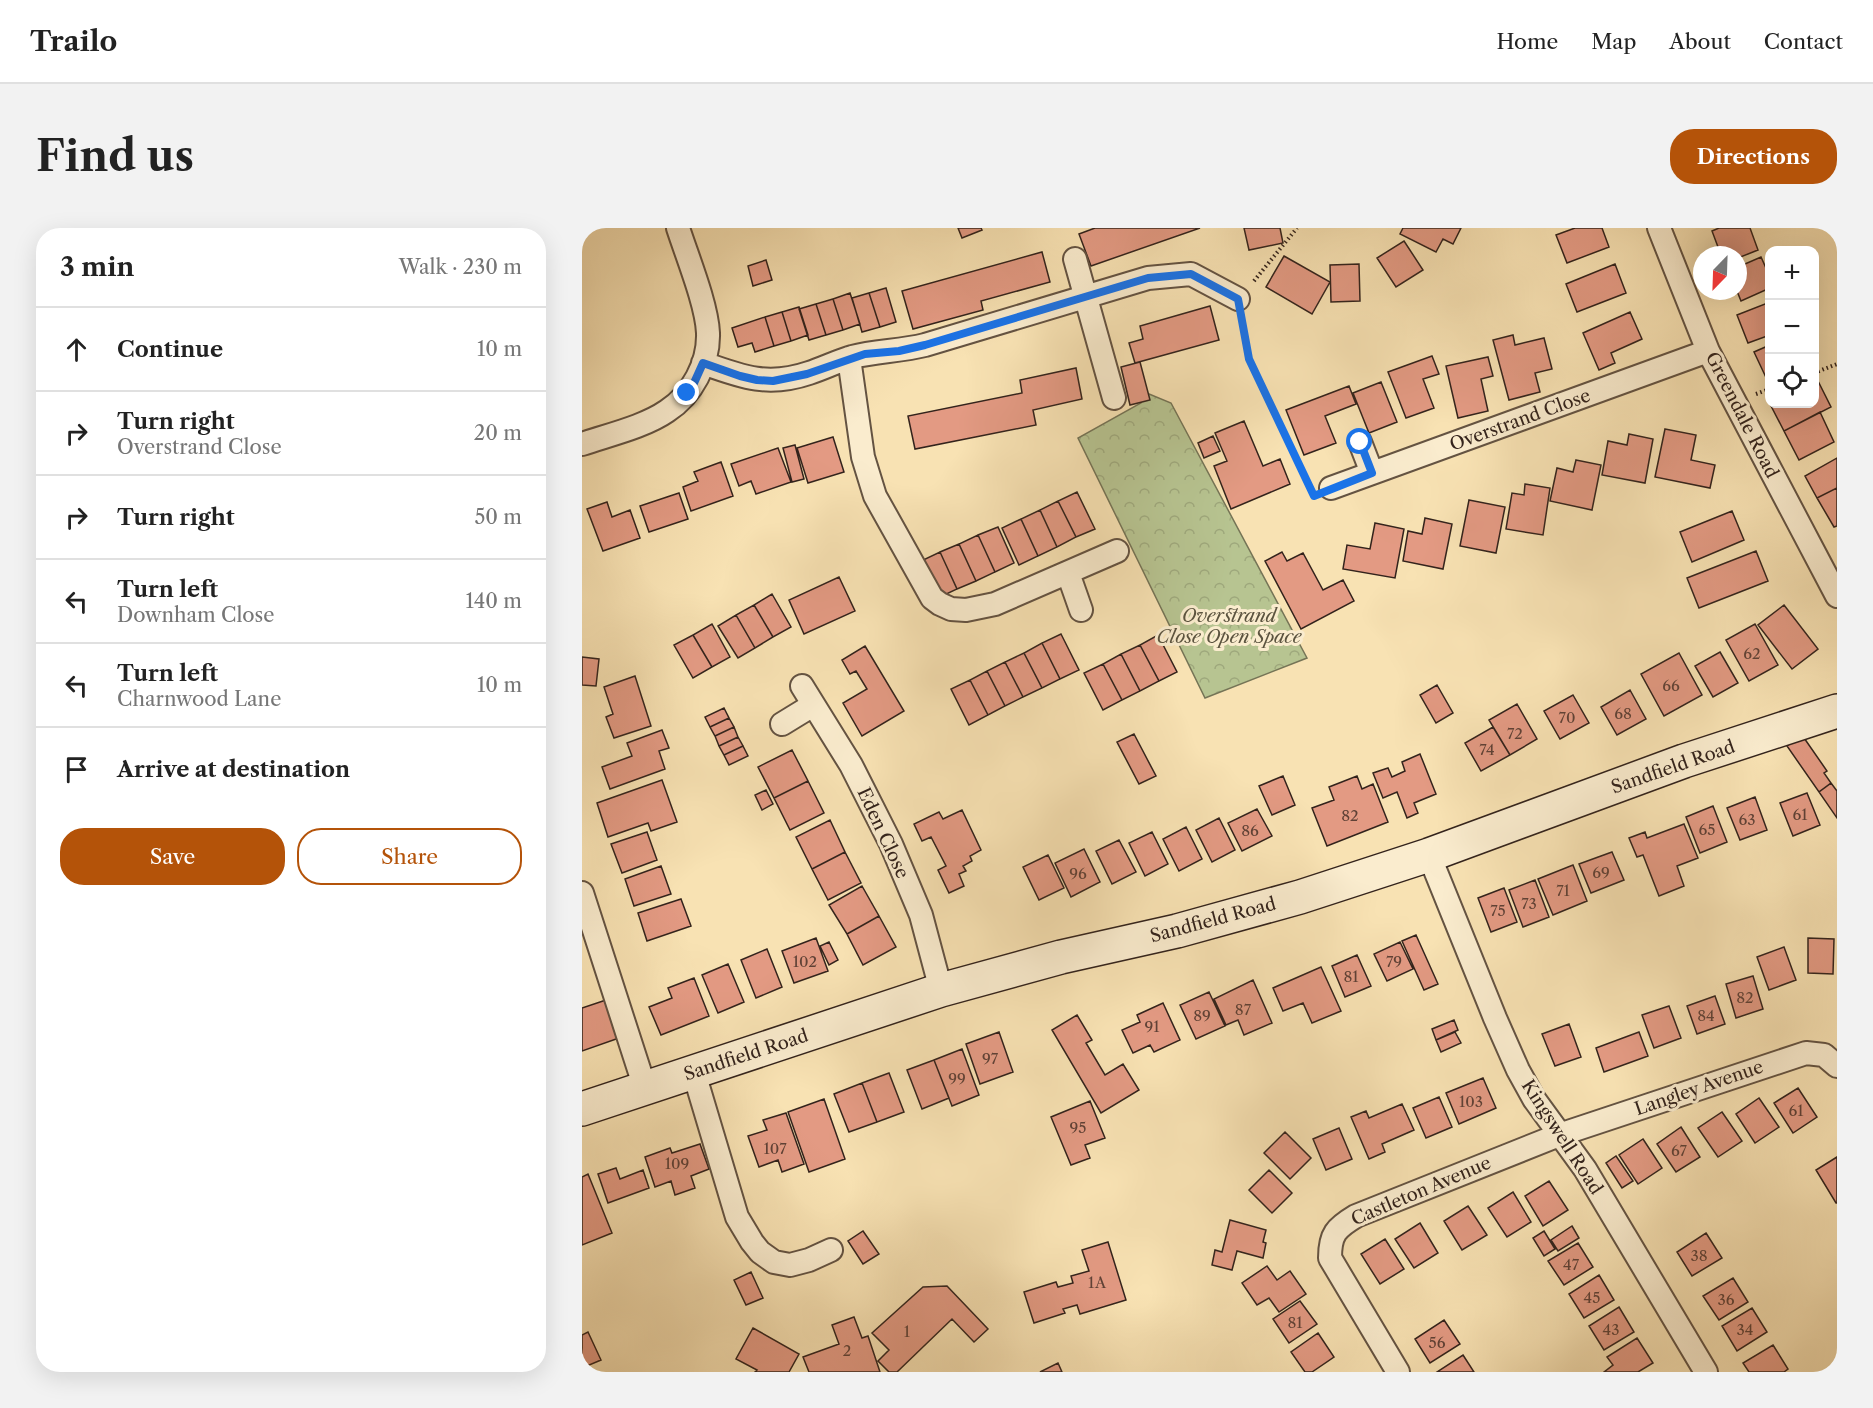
<!DOCTYPE html>
<html lang="en">
<head>
<meta charset="utf-8">
<style>
	:root { --surface:#fff; --page:#f2f2f2; --text:#222; --muted:#767676; --line:#e0e0e0; --accent:#b45309 }
	body { margin:0; font-family:"Libre Caslon Text",serif; background:var(--page); color:var(--text) }
	.controls { position:absolute; right:18px; top:18px; display:grid; overflow:hidden; border-radius:12px; box-shadow:0 6px 24px #0002 }
	.controls button { width:54px; height:54px; display:grid; place-items:center; padding:0; border:0; border-bottom:2px solid var(--line); background:var(--surface); color:var(--text); font:30px sans-serif }
	.compass { position:absolute; left:1111px; top:18px; width:54px; height:54px; border-radius:50%; background:var(--surface); box-shadow:0 6px 24px #0002; rotate:203deg }
	.stop { position:absolute; width:18px; height:18px; margin:-14px; border:4px solid #1a73e8; border-radius:50%; background:#fff }
	.stop.end { background:#1a73e8; border-color:#fff; box-shadow:0 2px 6px #0008 }
	.list { margin:0; padding:0; list-style:none }
	h2 { display:flex; justify-content:space-between; align-items:center; height:78px; margin:0; padding:0 24px; font-size:26px }
	h2 small { font-size:20px; font-weight:400; color:var(--muted) }
	.list li { display:grid; grid-template-columns:39px 1fr auto; gap:18px; align-items:center; box-sizing:border-box; height:84px; padding:0 24px; border-top:2px solid var(--line) }
	.list b { display:block; font-size:22px; white-space:nowrap }
	.list p { margin:0; font-size:20px; white-space:nowrap; color:var(--muted) }
	.list em { font-size:20px; font-style:normal; color:var(--muted) }
	.actions { display:flex; gap:12px; padding:18px 24px }
	.actions a { flex:1; padding:14px 0; border:2px solid var(--accent); border-radius:24px; text-align:center; font-size:21px; color:var(--accent) }
	.actions .main { background:var(--accent); color:#fff }
	.icon { flex:none; width:33px; height:33px; fill:none; stroke:currentColor; stroke-width:2; stroke-linecap:round; stroke-linejoin:round }
	.map { position:relative; flex:none; width:1255px; height:1144px; overflow:hidden; border-radius:24px }
	header { display:flex; align-items:center; gap:36px; box-sizing:border-box; height:84px; padding:0 30px; background:var(--surface); border-bottom:2px solid var(--line) }
	header strong { font-size:28px }
	nav { display:flex; gap:33px; margin-inline-start:auto; font-size:21px }
	.intro { display:flex; align-items:center; justify-content:space-between; box-sizing:border-box; height:144px; padding:0 36px }
	h1 { margin:0; font-size:42px }
	.button { padding:15px 27px; border-radius:24px; background:var(--accent); color:#fff; font-size:21px; font-weight:700 }
	main { display:flex; gap:36px; padding:0 36px }
	aside { flex:1; background:var(--surface); border-radius:24px; box-shadow:0 6px 24px #0002 }
	.map>svg:first-child { display:block }
</style>
</head>
<body>
<header>
<strong>Trailo</strong>
<nav><a>Home</a><a>Map</a><a>About</a><a>Contact</a></nav>
</header>
<div class="intro"><h1>Find us</h1><a class="button">Directions</a></div>
<main>
<aside>
<h2>3 min<small>Walk · 230 m</small></h2>
<ul class="list">
<li><svg class="icon" aria-label="ahead" viewBox="0 0 24 24"><path d="M12 20V5M6 11l6-6 6 6"/></svg><div><b>Continue</b></div><em>10 m</em></li>
<li><svg class="icon" aria-label="right" viewBox="0 0 24 24"><path d="M7 20v-9h11M14 6l5 5-5 5"/></svg><div><b>Turn right</b><p>Overstrand Close</p></div><em>20 m</em></li>
<li><svg class="icon" aria-label="right" viewBox="0 0 24 24"><path d="M7 20v-9h11M14 6l5 5-5 5"/></svg><div><b>Turn right</b></div><em>50 m</em></li>
<li><svg class="icon" aria-label="left" viewBox="0 0 24 24"><path d="M17 20v-9H6M10 6l-5 5 5 5"/></svg><div><b>Turn left</b><p>Downham Close</p></div><em>140 m</em></li>
<li><svg class="icon" aria-label="left" viewBox="0 0 24 24"><path d="M17 20v-9H6M10 6l-5 5 5 5"/></svg><div><b>Turn left</b><p>Charnwood Lane</p></div><em>10 m</em></li>
<li><svg class="icon" aria-label="arrive" viewBox="0 0 24 24"><path d="M6 21V4h12l-3 4 3 4H6"/></svg><div><b>Arrive at destination</b></div></li>
</ul>
<div class="actions"><a class="main">Save</a><a>Share</a></div>
</aside>
<div class="map">
<svg width="1255" height="1144" viewBox="0 0 1255 1144">
	<defs>
		<pattern id="park-crowns" width="20" height="18" patternUnits="userSpaceOnUse" patternTransform="scale(1.5)"><rect width="20" height="18" fill="#b7c491"/><path d="M2 6a3 3 0 1 1 6 0M12 15a3 3 0 1 1 6 0" fill="none" stroke="#9ea87c"/></pattern>
	</defs>
	<rect width="100%" height="100%" fill="#f8e2b3"/>
	<filter id="stains"><feTurbulence type="fractalNoise" baseFrequency=".00333" numOctaves="4"/><feColorMatrix values="0 0 0 0 .2 0 0 0 0 .09 0 0 0 0 .02 0 0 0 .5 -.17"/></filter>
	<radialGradient id="worn" r=".72"><stop offset=".6" stop-color="#630" stop-opacity="0"/><stop offset="1" stop-color="#630" stop-opacity=".3"/></radialGradient>
	<!-- park -->
	<path fill="url(#park-crowns)" stroke="#757456" stroke-width="1.5" d="M555,161L589,175L725,430L623,470L496,210L559,175Z"/>
	<!-- building -->
	<path fill="#e39a83" stroke="#33231c" stroke-width="1.5" d="M376,0H399L400,2L380,10Z
		M513,0H618L509,38L497,6Z
		M662,0H698L701,15L667,22Z
		M821,0H879L871,16L861,11L854,24L818,6Z
		M993,0H1020L1027,19L985,35L974,7Z
		M1137,0H1168L1176,22L1156,30V27H1139L1130,3Z
		M822,13L841,42L814,59L795,30Z
		M460,24L468,54L399,73L401,82L331,101L320,63Z
		M702,28L748,54L730,86L684,59Z
		M1179,29L1188,49V60L1159,73L1155,63L1156,39Z
		M184,32L190,52L171,58L166,38Z
		M777,36L778,73L749,74L748,37Z
		M1033,36L1044,65L995,84L984,56Z
		M304,60L314,94L298,99L287,65Z
		M268,65L278,96L261,102L251,71Z
		M287,65L298,99L280,104L270,70Z
		M251,71L261,102L244,107L234,76Z
		M1188,74V107L1166,115L1155,87Z
		M234,76L244,107L227,112L217,81Z
		M628,78L637,112L553,135L547,115L561,111L558,98Z
		M217,79L226,107L209,113L200,84Z
		M200,84L209,113L192,118L183,89Z
		M1048,84L1060,111L1029,125L1033,135L1017,142L1001,105Z
		M183,89L192,118L173,124L170,115L156,119L150,100Z
		M931,107L933,117L962,110L970,141L953,145L958,164L927,172L911,112Z
		M1188,117V158L1172,124Z
		M850,128L857,146L841,151L852,180L824,190L806,144Z
		M906,129L911,148L899,151L906,183L876,190L864,138Z
		M558,134L568,172L548,177L539,139Z
		M494,140L500,171L451,182L454,197L333,221L326,188L440,165L438,152Z
		M1233,147L1249,179L1202,203L1188,176H1232Z
		M799,154L815,194L787,205L771,165Z
		M767,158L774,176L743,188L754,215L722,227L704,182Z
		M1238,184L1252,214L1217,232L1202,203Z
		M662,193L681,238L698,231L708,256L649,281L632,238L645,233L633,205Z
		M1083,201L1114,207L1109,232L1133,237L1128,260L1073,249Z
		M1047,206L1071,211L1063,255L1020,247L1026,213L1045,217Z
		M631,208L638,223L622,230L616,215Z
		M251,209L262,244L226,255L215,220Z
		M213,217L222,251L210,254L201,220Z
		M196,220L209,254L174,266L169,253L157,258L149,236Z
		M1255,230V260L1235,270L1223,248Z
		M994,232L1019,237L1010,282L968,273L975,240L991,244Z
		M139,234L151,268L109,283L101,259L116,253L112,244Z
		M943,256L968,260L961,307L924,301L930,265L942,267Z
		M1255,260V298L1252,299L1235,270Z
		M495,264L513,301L494,309L476,273Z
		M97,265L106,291L67,304L58,278Z
		M887,272L923,279L914,325L878,318Z
		M476,273L494,309L475,319L458,282Z
		M25,274L30,289L48,282L58,310L21,323L5,281Z
		M458,282L475,319L456,328L439,291Z
		M1150,283L1162,312L1110,334L1098,304Z
		M843,290L870,296L861,341L821,333L826,303L840,306Z
		M439,291L456,328L437,337L420,300Z
		M793,295L822,301L813,350L761,341L765,317L788,321Z
		M416,299L432,335L413,344L396,307Z
		M396,307L413,344L394,353L377,316Z
		M377,316L394,353L375,361L358,324Z
		M1174,323L1186,353L1117,380L1105,350Z
		M358,324L375,361L356,370L339,333Z
		M700,324L705,333L721,325L741,362L761,352L772,373L719,401L683,333Z
		M257,349L273,383L222,406L207,372Z
		M190,366L209,399L191,409L172,377Z
		M172,377L191,409L173,420L154,387Z
		M1202,377L1236,421L1210,441L1176,397Z
		M154,387L173,420L156,430L136,398Z
		M130,396L148,429L130,439L111,407Z
		M1173,396L1196,437L1167,453L1144,412Z
		M479,406L497,442L478,451L460,415Z
		M111,407L130,439L111,450L92,417Z
		M576,407L595,444L577,453L558,417Z
		M460,415L478,451L460,460L442,425Z
		M558,417L577,453L558,463L539,426Z
		M283,418L322,483L280,508L261,475L285,461L274,443L268,446L260,432Z
		M1138,424L1156,455L1131,469L1113,438Z
		M442,425L460,460L441,469L423,434Z
		M1097,425L1120,467L1082,488L1059,446Z
		M539,426L558,463L540,472L521,436Z
		M0,429L17,431L14,458L0,457Z
		M423,434L441,469L423,478L405,443Z
		M521,436L540,472L521,482L502,445Z
		M405,443L423,478L406,487L388,452Z
		M53,448L69,498L32,510L24,489L31,486L22,459Z
		M388,452L406,487L387,497L369,461Z
		M855,457L871,485L854,495L838,467Z
		M1048,462L1064,491L1035,507L1019,479Z
		M991,467L1007,495L978,511L962,483Z
		M935,476L955,511L928,527L907,492Z
		M142,480L147,490L128,499L123,489Z
		M147,490L152,499L133,508L128,499Z
		M152,499L156,509L137,518L133,508Z
		M911,499L928,527L899,543L883,515Z
		M80,502L87,520L77,523L83,541L28,561L20,539L50,528L45,515Z
		M552,506L574,548L557,556L535,514Z
		M1220,507L1245,543L1242,545L1249,555L1237,564L1205,518Z
		M156,509L161,518L142,527L137,518Z
		M161,518L166,528L147,537L142,527Z
		M210,522L226,553L192,570L176,539Z
		M838,526L854,566L832,575L836,585L825,590L815,564L801,570L791,545L806,540L810,549L823,543L820,534Z
		M701,548L713,577L690,587L677,558Z
		M775,548L780,561L791,556L806,594L745,618L730,580L752,572L747,559Z
		M80,552L95,594L69,603L66,595L26,609L15,575Z
		M226,553L242,585L208,602L192,570Z
		M1249,555L1255,563V590L1237,564Z
		M184,562L191,576L180,582L173,567Z
		M1225,565L1238,597L1211,608L1198,575Z
		M1173,569L1185,602L1158,612L1145,580Z
		M1131,578L1145,614L1118,625L1104,589Z
		M675,581L690,608L660,623L646,595Z
		M380,582L399,622L388,628L390,633L381,638L384,643L377,646L382,658L367,665L356,642L364,638L349,609L340,613L332,596L357,584L361,591Z
		M637,590L653,622L630,634L614,602Z
		M248,592L263,624L230,641L214,609Z
		M1102,596L1116,630L1095,638L1102,658L1077,668L1061,627L1055,629L1047,610L1063,604L1065,610Z
		M604,599L620,631L597,643L581,611Z
		M65,604L75,632L40,645L29,616Z
		M570,604L586,636L563,648L547,615Z
		M537,612L554,644L530,656L514,623Z
		M502,621L518,654L489,669L473,635Z
		M263,624L279,655L246,672L230,641Z
		M1030,624L1042,652L1009,665L997,636Z
		M466,627L482,660L457,672L441,639Z
		M991,637L1005,673L971,687L956,651Z
		M79,638L89,666L52,678L43,651Z
		M953,652L967,689L941,699L927,662Z
		M280,658L297,688L265,706L247,677Z
		M922,660L935,694L909,704L896,670Z
		M99,671L109,698L65,713L56,685Z
		M297,688L314,719L281,737L265,706Z
		M834,707L856,756L842,762L820,713Z
		M234,710L246,743L212,755L200,723Z
		M1226,710L1252,711L1251,746L1226,745Z
		M247,714L256,732L247,737L238,718Z
		M818,714L831,741L805,753L792,726Z
		M1202,719L1214,752L1187,762L1175,729Z
		M185,721L200,759L174,770L159,732Z
		M775,727L789,758L763,769L750,738Z
		M146,736L162,774L136,785L120,747Z
		M739,739L759,783L730,795L721,775L701,783L691,760Z
		M1171,748L1181,781L1154,790L1144,756Z
		M112,750L127,788L79,807L67,779L90,770L86,760Z
		M671,752L690,795L662,807L656,792L644,797L632,771Z
		M627,764L643,798L614,811L598,777Z
		M1133,768L1143,796L1115,806L1105,778Z
		M24,772L37,810L0,823V780Z
		M581,775L598,812L572,824L568,817L551,825L540,802L558,794L555,787Z
		M1087,778L1099,810L1072,820L1060,787Z
		M495,787L510,812L504,815L523,847L541,836L557,862L519,885L470,802Z
		M872,792L876,802L854,812L850,801Z
		M987,796L999,829L973,838L960,806Z
		M417,804L431,844L398,856L384,816Z
		M873,804L879,815L859,824L854,812Z
		M1057,804L1066,828L1022,844L1014,820Z
		M380,821L397,867L370,878L352,832Z
		M352,832L367,870L340,881L325,842Z
		M307,845L322,884L295,894L280,855Z
		M901,850L914,880L877,896L864,865Z
		M280,855L295,894L267,904L252,866Z
		M1216,860L1235,889L1211,905L1192,875Z
		M857,869L870,899L844,910L831,880Z
		M1177,870L1197,899L1173,915L1154,886Z
		M242,871L263,931L227,944L206,884Z
		M508,873L523,910L503,917L508,930L489,937L469,889Z
		M820,876L832,902L800,916L803,924L787,931L769,889L784,883L787,890Z
		M1140,884L1160,913L1136,929L1116,900Z
		M204,885L222,936L200,944L196,932L177,939L166,908L185,902L181,892Z
		M1099,899L1118,929L1094,944L1075,916Z
		M757,900L770,931L744,942L731,911Z
		M703,904L729,930L708,951L682,925Z
		M1061,911L1080,940L1056,956L1037,927Z
		M118,916L127,941L109,948L113,960L93,967L89,953L73,959L63,929L88,920L90,925Z
		M1034,928L1051,953L1040,960L1024,935Z
		M1255,929V975H1254L1234,942Z
		M34,940L38,951L61,942L67,960L26,975L16,946Z
		M687,942L710,965L690,985L667,962Z
		M6,946L30,1005L0,1017V949Z
		M967,953L986,982L961,998L943,968Z
		M931,964L949,994L925,1009L906,980Z
		M886,978L905,1007L880,1022L862,993Z
		M648,992L684,1002L681,1014L684,1015L681,1030L655,1023L650,1042L630,1037L633,1022L640,1024Z
		M838,995L856,1025L832,1040L813,1011Z
		M990,998L997,1010L976,1023L969,1012Z
		M281,1003L297,1026L281,1036L266,1013Z
		M962,1003L973,1021L962,1028L951,1010Z
		M1124,1005L1140,1030L1110,1048L1095,1024Z
		M803,1011L822,1041L798,1056L779,1026Z
		M526,1014L544,1072L498,1086L495,1077L481,1081L483,1085L452,1095L442,1064L474,1054L476,1059L491,1055L489,1048L507,1043L500,1022Z
		M996,1015L1011,1039L982,1057L966,1033Z
		M685,1038L695,1052L708,1043L724,1066L697,1084L687,1070L675,1077L660,1055Z
		M169,1044L181,1070L164,1077L152,1052Z
		M1017,1047L1032,1072L1002,1090L987,1066Z
		M1151,1050L1166,1074L1137,1092L1121,1068Z
		M365,1058L406,1101L392,1114L370,1091L315,1144H307L296,1133L307,1122L290,1105L341,1059Z
		M718,1073L735,1096L707,1115L691,1091Z
		M1037,1079L1052,1104L1022,1122L1007,1098Z
		M1170,1080L1185,1104L1155,1123L1140,1098Z
		M272,1089L280,1110L286,1108L298,1144H227L221,1129L257,1116L250,1097Z
		M862,1092L878,1116L848,1135L833,1111Z
		M171,1100L217,1126L207,1144H173L175,1142L154,1131Z
		M6,1104L19,1132L0,1140V1107Z
		M736,1105L752,1129L730,1144H723L709,1124Z
		M1055,1110L1071,1135L1056,1144H1022L1031,1137L1025,1129Z
		M1191,1117L1206,1141L1202,1144H1167L1161,1135Z
		M881,1127L892,1144H855Z
		M476,1135L480,1144H458Z"/>
	<g fill="none" stroke-linecap="round" stroke-linejoin="round">
		<!-- street casing -->
		<g stroke="#645342" stroke-width="26">
			<path id="street" d="M1077,0L1126,123L1255,368
				M493,31L532,170
				M267,130L281,229L293,268L350,370L358,376L369,381L384,382L413,376L535,323
				M121,135C160,149 186,159 227,145C242,140 256,133 270,129C294,123 319,123 343,117L566,50L609,46L656,71
				M778,214L790,245
				M0,216C26,207 62,199 85,183C110,167 127,135 126,105C125,77 105,28 96,0
				M749,260L1126,123
				M486,345L499,382
				M220,458L269,537L309,616L339,687L359,762
				M200,496L231,477
				M847,627L913,790L936,842L952,871L1003,941L1124,1144
				M0,665L63,860
				M112,845L155,989L170,1014L178,1024L192,1034L208,1037L227,1032L249,1022
				M816,1144L748,1030C748,1006 754,1000 774,988L977,907L1224,825L1242,827L1255,838"/>
		</g>
		<!-- secondary casing -->
		<g stroke="#33231c" stroke-width="36">
			<path id="secondary" d="M0,881L359,762L479,729L595,703L718,669L847,627L1102,533L1255,483"/>
		</g>
		<!-- path -->
		<path stroke="#33231c" stroke-width="4" stroke-dasharray="1.5 3" stroke-linecap="butt" d="M672,53L715,0
			M660,93L667,131L726,255
			M1232,145L1255,136
			M1174,166L1188,161"/>
		<!-- street -->
		<use href="#street" stroke="#faecce" stroke-width="22"/>
		<!-- secondary -->
		<use href="#secondary" stroke="#faecce" stroke-width="33"/>
	</g>
	<g fill="none" stroke-linecap="round" stroke-linejoin="round">
		<!-- route -->
		<path stroke="#1a73e8" stroke-width="8" d="M105,165L112,155L121,135L158,148L175,152L191,153L225,146L283,126L317,123L343,117L566,50L609,46L656,71L667,131L732,268L790,245L778,214"/>
	</g>
	<g text-anchor="middle" dominant-baseline="central" stroke-width="6" stroke-linejoin="round" paint-order="stroke">
		<!-- number labels -->
		<g font-size="15" fill="#5f4136">
			<text x="1170" y="425">62</text>
			<text x="1089" y="457">66</text>
			<text x="1041" y="485">68</text>
			<text x="985" y="489">70</text>
			<text x="933" y="505">72</text>
			<text x="905" y="521">74</text>
			<text x="1218" y="586">61</text>
			<text x="768" y="587">82</text>
			<text x="1165" y="591">63</text>
			<text x="1125" y="601">65</text>
			<text x="668" y="602">86</text>
			<text x="1019" y="644">69</text>
			<text x="496" y="645">96</text>
			<text x="981" y="662">71</text>
			<text x="947" y="675">73</text>
			<text x="916" y="682">75</text>
			<text x="223" y="733">102</text>
			<text x="812" y="733">79</text>
			<text x="769" y="748">81</text>
			<text x="1163" y="769">82</text>
			<text x="661" y="781">87</text>
			<text x="620" y="787">89</text>
			<text x="1124" y="787">84</text>
			<text x="570" y="798">91</text>
			<text x="408" y="830">97</text>
			<text x="375" y="850">99</text>
			<text x="889" y="873">103</text>
			<text x="1214" y="882">61</text>
			<text x="496" y="899">95</text>
			<text x="193" y="920">107</text>
			<text x="1097" y="922">67</text>
			<text x="95" y="935">109</text>
			<text x="1117" y="1027">38</text>
			<text x="989" y="1036">47</text>
			<text x="515" y="1054">1A</text>
			<text x="1010" y="1069">45</text>
			<text x="1144" y="1071">36</text>
			<text x="713" y="1094">81</text>
			<text x="1029" y="1101">43</text>
			<text x="1163" y="1101">34</text>
			<text x="325" y="1103">1</text>
			<text x="855" y="1114">56</text>
			<text x="265" y="1122">2</text>
		</g>
		<!-- street labels -->
		<g font-size="18" fill="#33231c" stroke="#faecce">
			<text transform="translate(1160 187) rotate(63)">Greendale Road</text>
			<text transform="translate(938 192) rotate(-20)">Overstrand Close</text>
			<text transform="translate(1091 539) rotate(-19)">Sandfield Road</text>
			<text transform="translate(301 605) rotate(65)">Eden Close</text>
			<text transform="translate(631 692) rotate(-15)">Sandfield Road</text>
			<text transform="translate(164 827) rotate(-18)">Sandfield Road</text>
			<text transform="translate(1117 860) rotate(-19)">Langley Avenue</text>
			<text transform="translate(980 909) rotate(57)">Kingswell Road</text>
			<text transform="translate(839 963) rotate(-23)">Castleton Avenue</text>
		</g>
		<!-- park labels -->
		<g font-size="18" font-style="italic" fill="#5b533f" stroke="#faecce">
			<text x="647" y="388">Overstrand<tspan x="647" dy="21">Close Open Space</tspan></text>
		</g>
	</g>
	<rect width="100%" height="100%" filter="url(#stains)"/>
	<rect width="100%" height="100%" fill="url(#worn)"/>
</svg>
<div class="controls">
<button>+</button>
<button>−</button>
<button><svg class="icon" aria-label="locate" viewBox="0 0 24 24"><circle cx="12" cy="12" r="6"/><path d="M12 2v4M12 18v4M2 12h4M18 12h4"/></svg></button>
</div>
<svg class="compass" viewBox="-18 -18 36 36"><path d="M0-13l5 13h-10z" fill="#e53935"/><path d="M0 13l5-13h-10z" fill="#767676"/></svg>
<div class="stop" style="left:778px;top:214px"></div>
<div class="stop end" style="left:105px;top:165px"></div>
</div>
</main>
</body>
</html>
